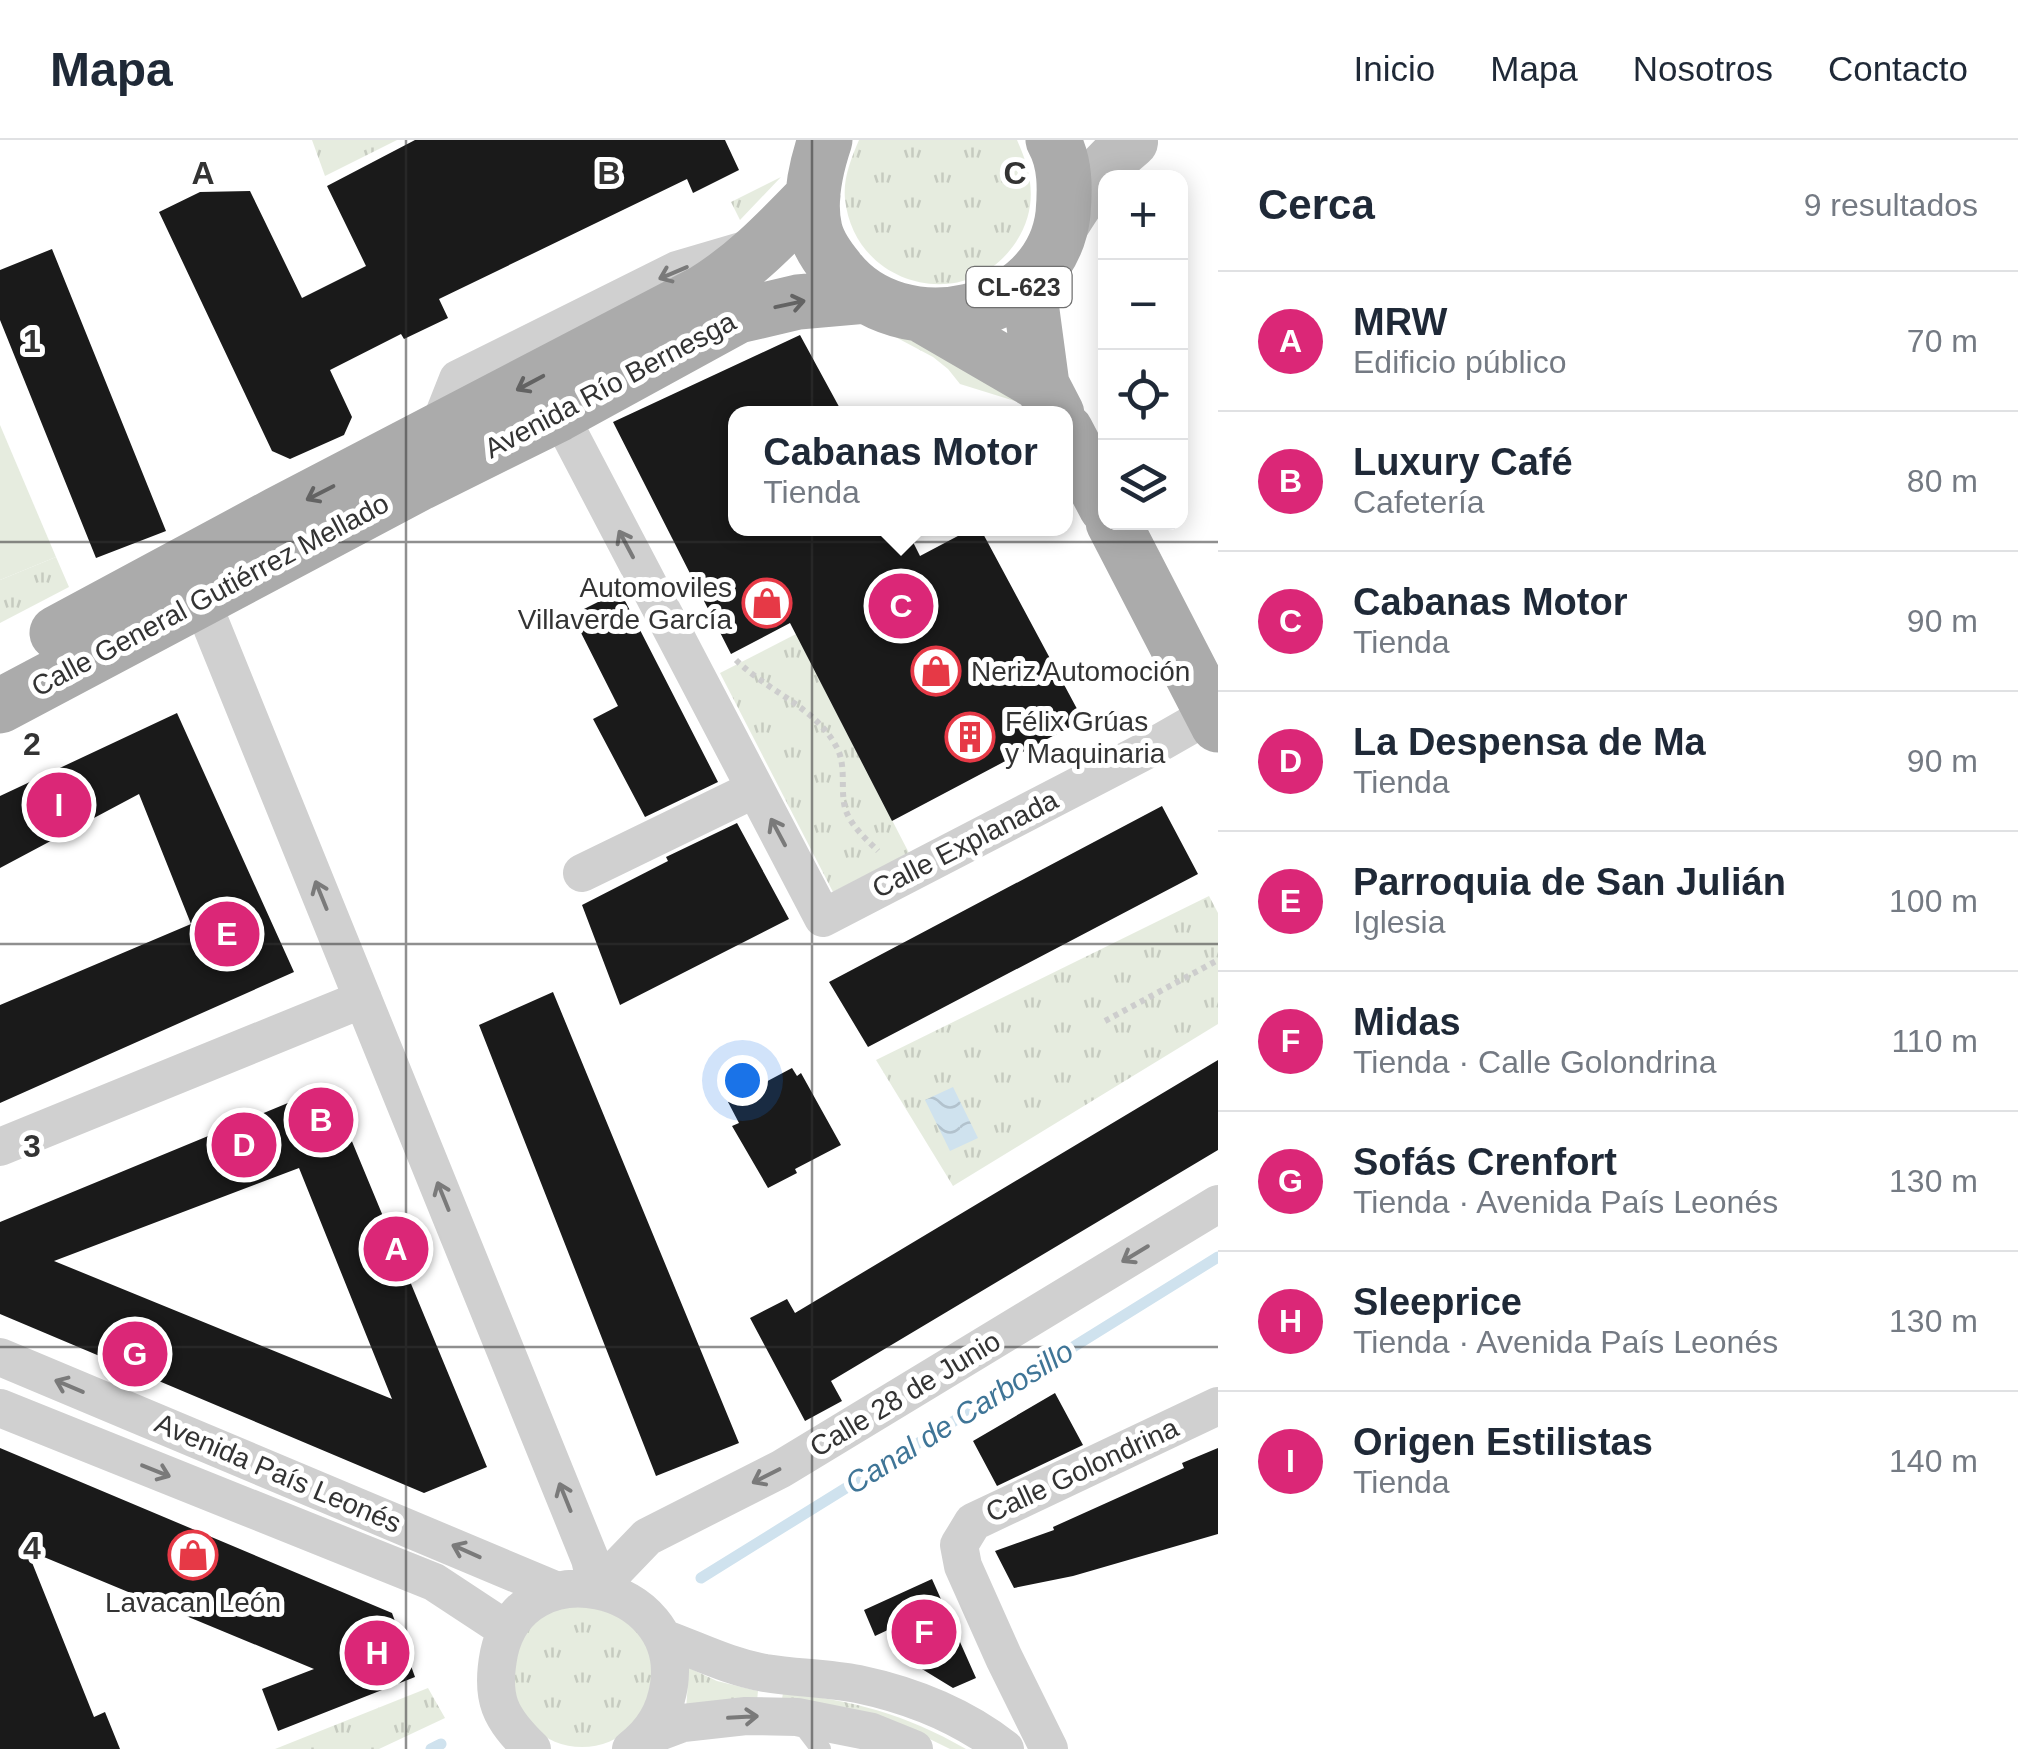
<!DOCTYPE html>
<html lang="es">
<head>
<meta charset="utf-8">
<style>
	:root { --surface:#fff; --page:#f6f6f7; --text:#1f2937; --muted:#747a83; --line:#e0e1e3; --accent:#db2777 }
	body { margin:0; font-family:Helvetica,sans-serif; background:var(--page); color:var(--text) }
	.controls { position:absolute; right:30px; top:30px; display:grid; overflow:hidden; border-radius:20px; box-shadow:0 5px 25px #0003 }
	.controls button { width:90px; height:90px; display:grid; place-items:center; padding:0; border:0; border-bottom:2px solid var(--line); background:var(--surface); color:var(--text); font:50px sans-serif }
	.you { position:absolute; left:742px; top:940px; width:35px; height:35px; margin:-25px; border:8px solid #fff; border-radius:50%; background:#1a73e8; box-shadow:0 0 0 15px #1a73e833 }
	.badge { display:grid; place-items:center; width:65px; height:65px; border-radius:50%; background:var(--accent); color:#fff; font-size:32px; font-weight:700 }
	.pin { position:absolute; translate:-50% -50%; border:5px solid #fff; box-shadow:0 2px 10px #0006 }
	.popup { position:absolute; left:728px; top:266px; width:345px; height:130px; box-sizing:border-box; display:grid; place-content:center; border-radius:20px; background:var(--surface); filter:drop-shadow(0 2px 8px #0005); font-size:32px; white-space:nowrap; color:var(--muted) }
	.popup b { font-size:38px; color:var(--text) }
	.popup::after { content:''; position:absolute; left:50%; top:100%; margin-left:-20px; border:20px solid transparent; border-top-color:var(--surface) }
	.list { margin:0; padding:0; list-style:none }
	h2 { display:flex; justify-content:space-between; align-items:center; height:130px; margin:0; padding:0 40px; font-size:42px }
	h2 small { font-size:32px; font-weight:400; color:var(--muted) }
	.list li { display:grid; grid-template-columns:65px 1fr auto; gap:30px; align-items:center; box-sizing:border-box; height:140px; padding:0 40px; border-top:2px solid var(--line) }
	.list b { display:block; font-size:38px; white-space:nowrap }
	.list p { margin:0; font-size:32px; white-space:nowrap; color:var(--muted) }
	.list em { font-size:32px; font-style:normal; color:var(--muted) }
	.icon { flex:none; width:55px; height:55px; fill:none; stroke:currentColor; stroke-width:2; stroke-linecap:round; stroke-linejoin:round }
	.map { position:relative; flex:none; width:1218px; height:1609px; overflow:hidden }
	header { display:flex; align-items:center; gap:60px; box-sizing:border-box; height:140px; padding:0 50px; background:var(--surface); border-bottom:2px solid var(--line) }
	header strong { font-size:48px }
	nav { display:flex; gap:55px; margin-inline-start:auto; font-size:35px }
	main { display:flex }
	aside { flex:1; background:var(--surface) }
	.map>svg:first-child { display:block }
</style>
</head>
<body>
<header>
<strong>Mapa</strong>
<nav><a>Inicio</a><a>Mapa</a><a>Nosotros</a><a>Contacto</a></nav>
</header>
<main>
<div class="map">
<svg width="1218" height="1609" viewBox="0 0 1218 1609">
	<defs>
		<pattern id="grass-tufts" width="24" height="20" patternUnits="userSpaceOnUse" patternTransform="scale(2.5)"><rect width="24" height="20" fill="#e6ecdf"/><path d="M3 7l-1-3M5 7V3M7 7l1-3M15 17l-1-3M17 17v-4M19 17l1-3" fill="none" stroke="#c6cbc0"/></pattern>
		<pattern id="water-waves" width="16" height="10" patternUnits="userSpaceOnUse" patternTransform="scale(2.5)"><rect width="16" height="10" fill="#cfe2ee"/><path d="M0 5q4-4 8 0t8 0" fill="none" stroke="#b2c2cd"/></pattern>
	</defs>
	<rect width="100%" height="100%" fill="#fff"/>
	<!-- grass -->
	<path fill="url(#grass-tufts)" d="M312,0H397L325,36Z
		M859,0H1017C1033,35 1038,68 1016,102C967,176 854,147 845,59C843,38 851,19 859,0Z
		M781,37L740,80L731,62Z
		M886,192L934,205L1018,262L960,244L948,229L933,217Z
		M56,417L69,447L0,483V440Z
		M796,494L909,713L833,752L720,533Z
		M1209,756L1218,773V884L953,1046L876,920Z
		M511 1536a71 71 0 1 1 142 0a71 71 0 1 1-142 0Z
		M689,1528L717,1541L758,1551L757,1561L686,1570Z
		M428,1548L445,1578L379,1609H275Z
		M783,1553C853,1560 905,1574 966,1609H950L903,1586L847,1568L782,1559Z"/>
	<!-- garden -->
	<path fill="#e6ecdf" d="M0,285L56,417L0,440Z"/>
	<!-- water -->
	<path fill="url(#water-waves)" d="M953,947L978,998L950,1011L925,960Z"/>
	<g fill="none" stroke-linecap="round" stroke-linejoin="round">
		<!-- stream -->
		<path stroke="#cfe2ee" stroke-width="11" d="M701,1438L1218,1117
			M431,1609L441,1604"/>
	</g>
	<!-- building -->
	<path fill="#1a1a1a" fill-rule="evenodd" d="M415,0H725L739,30L693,53L687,39L439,159L448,178L404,199L401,194L330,230L352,277L344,295L290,319L272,311L159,72L200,52L250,51L302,158L366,126L327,46Z
		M52,109L166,391L96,418L0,180V130Z
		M800,195L843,274H736V388H906L920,416L973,388H980L1083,580L892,681L790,483L731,514L613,282Z
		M620,451L718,642L645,677L593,579L618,566L572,475Z
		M177,573L294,832L0,963V865L191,784L139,654L0,728V656Z
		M1162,666L1198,734L868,907L829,842Z
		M737,683L789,779L620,865L582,765L668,721L666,717Z
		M553,852L739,1303L656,1336L479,885Z
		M1218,920V1010L831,1241L842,1261L805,1281L750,1178L787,1159L795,1173Z
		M792,928L797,936L801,933L841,1005L795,1029L797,1033L768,1048L732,986L739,983L728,962Z
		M329,946L487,1327L424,1353L0,1174V1082ZM299,1028L392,1259L54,1121Z
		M1055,1253L1083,1305L997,1346L973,1301Z
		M0,1308L392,1473L415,1537L278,1591L262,1549L314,1529L27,1410L94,1577L105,1572L120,1609H0Z
		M1218,1308V1394L1073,1436L1014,1448L995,1411L1054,1390L1053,1387L1184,1328L1182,1323Z
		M932,1439L976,1538L953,1548L917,1526L909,1507L901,1510L892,1488L875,1496L864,1470Z"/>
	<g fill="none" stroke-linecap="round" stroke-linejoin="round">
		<!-- path -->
		<path stroke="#cdcdcd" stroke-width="6" stroke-dasharray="5 5" stroke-linecap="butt" d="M736,520C767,551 815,567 836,606C847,625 840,648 845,668C850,685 866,699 878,711
			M1105,881L1218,820"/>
		<!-- lane -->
		<path stroke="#d0d0d0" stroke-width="20" d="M798,1579L821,1609"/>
		<!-- street -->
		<path stroke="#d0d0d0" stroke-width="38" d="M559,274L823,778L1149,609L1212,573
			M437,292L458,239L677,130L745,110
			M201,460L590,1419L597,1449
			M582,733L755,649
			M0,1007L363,859
			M0,1217L555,1450
			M0,1268L434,1442L507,1490
			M597,1449L647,1397L781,1329L1218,1064
			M663,1498C699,1511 727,1526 765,1533C796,1538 827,1538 858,1544C910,1555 963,1576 1005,1609
			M648,1596L683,1583L746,1576L797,1577L872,1592L914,1609
			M532,1609C500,1578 490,1559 499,1513C522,1407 684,1442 669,1545C665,1572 653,1592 631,1609
			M1049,1609L1004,1518L963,1426L959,1405L973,1382L1218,1266"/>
		<!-- secondary -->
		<path stroke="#bdbdbd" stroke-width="52" d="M1061,88C1084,51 1098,30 1132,2"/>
		<!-- primary -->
		<path stroke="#ababab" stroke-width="55" d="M825,0C816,27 808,61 815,90C818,103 829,119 838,130C900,210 1051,178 1063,74C1065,50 1066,23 1053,0
			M1028,141L1042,245L1057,274
			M925,177L1042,245
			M1066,291L1106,367
			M1113,382L1218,585
			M57,493L278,374L702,153C745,127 778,92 813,56
			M0,566L420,343L559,274L738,176L798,162L866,156"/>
	</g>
	<!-- one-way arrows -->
	<defs><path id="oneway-shaft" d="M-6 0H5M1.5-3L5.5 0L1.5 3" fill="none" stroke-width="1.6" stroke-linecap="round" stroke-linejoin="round" transform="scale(2.5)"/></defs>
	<g stroke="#7a7a7a">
		<use href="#oneway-shaft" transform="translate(673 133) rotate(157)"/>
		<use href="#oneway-shaft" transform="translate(626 404) rotate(-118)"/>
		<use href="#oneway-shaft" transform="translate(778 692) rotate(-118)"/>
		<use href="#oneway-shaft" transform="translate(321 755) rotate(-112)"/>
		<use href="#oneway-shaft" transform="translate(443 1056) rotate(-112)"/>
		<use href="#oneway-shaft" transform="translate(1135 1114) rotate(149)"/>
		<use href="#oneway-shaft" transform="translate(69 1246) rotate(-157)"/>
		<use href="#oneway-shaft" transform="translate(156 1331) rotate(22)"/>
		<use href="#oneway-shaft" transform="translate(766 1336) rotate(153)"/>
		<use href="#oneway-shaft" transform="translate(565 1357) rotate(-112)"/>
		<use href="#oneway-shaft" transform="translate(466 1411) rotate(-156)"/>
		<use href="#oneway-shaft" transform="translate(743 1577) rotate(-3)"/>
	</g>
	<g stroke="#636363">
		<use href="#oneway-shaft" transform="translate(790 164) rotate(-12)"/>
		<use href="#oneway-shaft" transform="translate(530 243) rotate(152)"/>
		<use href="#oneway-shaft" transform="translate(320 353) rotate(153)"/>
	</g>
	<!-- grid -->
	<path fill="none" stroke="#333" stroke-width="2.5" stroke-opacity="0.55" d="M406,0V1609M812,0V1609M0,402H1218M0,804H1218M0,1207H1218"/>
	<!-- icons -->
	<defs>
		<g id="shop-ring" transform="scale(2.5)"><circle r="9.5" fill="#fff" stroke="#e63946" stroke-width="1.5"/><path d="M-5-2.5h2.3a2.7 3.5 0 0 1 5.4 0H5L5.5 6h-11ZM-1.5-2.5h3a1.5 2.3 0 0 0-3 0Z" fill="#e63946"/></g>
		<g id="building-ring" transform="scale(2.5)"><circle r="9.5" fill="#fff" stroke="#e63946" stroke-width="1.5"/><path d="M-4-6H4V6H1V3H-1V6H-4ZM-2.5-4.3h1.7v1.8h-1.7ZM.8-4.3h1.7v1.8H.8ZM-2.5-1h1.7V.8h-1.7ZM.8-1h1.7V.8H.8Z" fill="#e63946"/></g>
	</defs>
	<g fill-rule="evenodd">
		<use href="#shop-ring" x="767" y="463"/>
		<use href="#shop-ring" x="936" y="531"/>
		<use href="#building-ring" x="970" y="597"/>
		<use href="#shop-ring" x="193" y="1415"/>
	</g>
	<g text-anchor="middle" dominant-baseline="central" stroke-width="10" stroke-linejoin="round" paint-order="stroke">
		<!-- shield labels -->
		<rect fill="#fff" stroke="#707070" stroke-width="2.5" x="966.5" y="127" width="105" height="40" rx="8"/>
		<g font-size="25" font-weight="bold" fill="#333">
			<text x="1019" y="147">CL-623</text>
		</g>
		<!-- street labels -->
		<g font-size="28" fill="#333" stroke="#fff">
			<text transform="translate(610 245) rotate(-28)">Avenida Río Bernesga</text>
			<text transform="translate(210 455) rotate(-28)">Calle General Gutiérrez Mellado</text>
			<text transform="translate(965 704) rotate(-27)">Calle Explanada</text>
			<text transform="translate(905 1254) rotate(-31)">Calle 28 de Junio</text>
			<text transform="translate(1082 1330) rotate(-25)">Calle Golondrina</text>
			<text transform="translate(278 1333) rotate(23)">Avenida País Leonés</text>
		</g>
		<!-- poi labels -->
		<g font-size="28" fill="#333" stroke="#fff" text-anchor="start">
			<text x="732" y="447" text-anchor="end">Automoviles<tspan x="732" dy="32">Villaverde García</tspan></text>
			<text x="971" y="531">Neriz Automoción</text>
			<text x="1005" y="581">Félix Grúas<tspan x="1005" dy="32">y Maquinaria</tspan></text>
			<text x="193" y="1462" text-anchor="middle">Lavacan León</text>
		</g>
		<!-- water labels -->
		<g font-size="30" font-style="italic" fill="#3f7597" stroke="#fff">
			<text transform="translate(959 1277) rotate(-32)">Canal de Carbosillo</text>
		</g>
	</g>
	<g font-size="32" text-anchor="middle" font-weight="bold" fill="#333" stroke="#fff" stroke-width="10" stroke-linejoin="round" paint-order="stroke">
		<text x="203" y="44">A</text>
		<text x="609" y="44">B</text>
		<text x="1015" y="44">C</text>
		<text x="32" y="212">1</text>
		<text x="32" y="615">2</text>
		<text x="32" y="1017">3</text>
		<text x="32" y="1419">4</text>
	</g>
</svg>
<div class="controls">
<button>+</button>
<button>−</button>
<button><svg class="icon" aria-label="locate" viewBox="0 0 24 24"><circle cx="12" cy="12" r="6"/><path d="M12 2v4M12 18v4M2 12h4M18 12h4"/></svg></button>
<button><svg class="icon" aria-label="layers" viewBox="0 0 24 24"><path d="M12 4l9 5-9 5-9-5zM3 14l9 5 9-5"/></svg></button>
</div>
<div class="you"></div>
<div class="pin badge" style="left:396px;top:1109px">A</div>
<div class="pin badge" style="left:321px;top:980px">B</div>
<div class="pin badge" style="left:901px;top:466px">C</div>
<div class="popup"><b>Cabanas Motor</b>Tienda</div>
<div class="pin badge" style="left:244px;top:1005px">D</div>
<div class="pin badge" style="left:227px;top:794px">E</div>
<div class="pin badge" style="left:924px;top:1492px">F</div>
<div class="pin badge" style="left:135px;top:1214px">G</div>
<div class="pin badge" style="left:377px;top:1513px">H</div>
<div class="pin badge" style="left:59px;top:665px">I</div>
</div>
<aside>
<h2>Cerca<small>9 resultados</small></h2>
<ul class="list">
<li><span class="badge">A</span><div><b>MRW</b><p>Edificio público</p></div><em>70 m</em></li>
<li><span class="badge">B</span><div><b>Luxury Café</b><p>Cafetería</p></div><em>80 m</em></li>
<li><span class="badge">C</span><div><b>Cabanas Motor</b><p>Tienda</p></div><em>90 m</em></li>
<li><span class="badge">D</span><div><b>La Despensa de Ma</b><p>Tienda</p></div><em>90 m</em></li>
<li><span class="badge">E</span><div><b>Parroquia de San Julián</b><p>Iglesia</p></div><em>100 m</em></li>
<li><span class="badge">F</span><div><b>Midas</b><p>Tienda · Calle Golondrina</p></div><em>110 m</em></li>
<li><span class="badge">G</span><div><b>Sofás Crenfort</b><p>Tienda · Avenida País Leonés</p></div><em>130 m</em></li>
<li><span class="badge">H</span><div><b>Sleeprice</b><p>Tienda · Avenida País Leonés</p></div><em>130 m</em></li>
<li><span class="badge">I</span><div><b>Origen Estilistas</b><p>Tienda</p></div><em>140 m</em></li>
</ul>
</aside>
</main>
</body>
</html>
